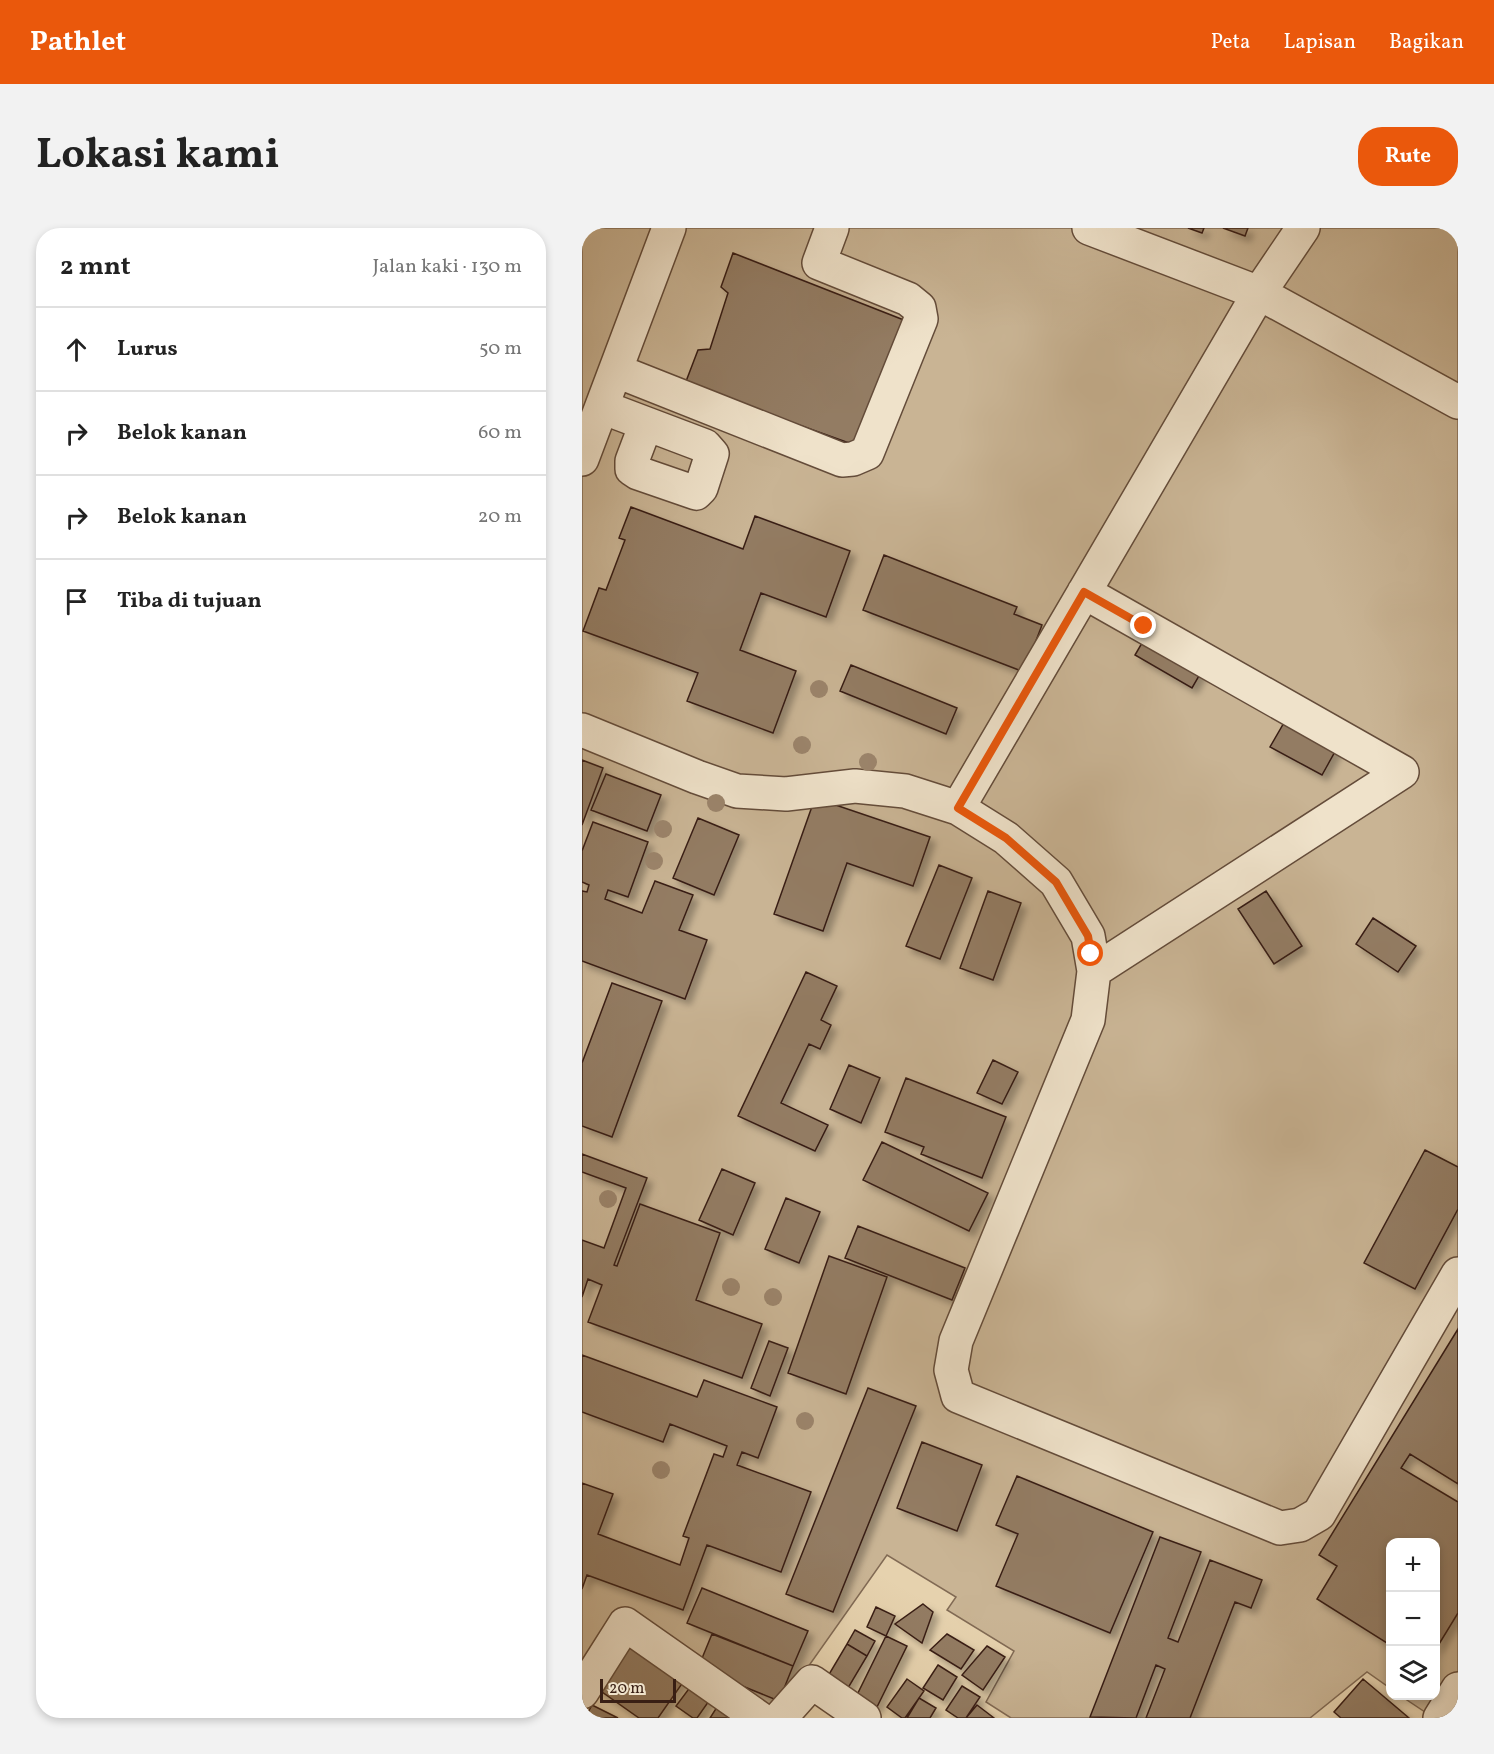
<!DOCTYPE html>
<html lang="id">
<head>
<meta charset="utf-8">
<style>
	:root { --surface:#fff; --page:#f2f2f2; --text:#222; --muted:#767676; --line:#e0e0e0; --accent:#ea580c }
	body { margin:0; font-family:Vollkorn,serif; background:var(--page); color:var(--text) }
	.controls { position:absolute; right:18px; bottom:18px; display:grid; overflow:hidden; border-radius:12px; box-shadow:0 3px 9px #0003 }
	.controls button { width:54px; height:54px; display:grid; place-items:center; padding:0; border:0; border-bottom:2px solid var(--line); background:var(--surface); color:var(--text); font:30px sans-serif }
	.scale { position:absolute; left:18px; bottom:15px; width:76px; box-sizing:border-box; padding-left:6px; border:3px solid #391f14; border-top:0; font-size:16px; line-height:21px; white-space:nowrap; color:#391f14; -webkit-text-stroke:4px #efe2ca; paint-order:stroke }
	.stop { position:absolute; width:18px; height:18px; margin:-14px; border:4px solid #ea580c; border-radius:50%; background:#fff }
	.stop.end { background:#ea580c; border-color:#fff; box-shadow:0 2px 6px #0008 }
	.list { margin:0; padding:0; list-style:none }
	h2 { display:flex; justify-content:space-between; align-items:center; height:78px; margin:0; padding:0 24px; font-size:26px }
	h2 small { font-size:20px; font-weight:400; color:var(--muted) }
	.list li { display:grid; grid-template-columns:39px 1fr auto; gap:18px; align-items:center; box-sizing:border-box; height:84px; padding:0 24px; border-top:2px solid var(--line) }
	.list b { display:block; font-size:22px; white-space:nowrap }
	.list em { font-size:20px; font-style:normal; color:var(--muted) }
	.icon { flex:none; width:33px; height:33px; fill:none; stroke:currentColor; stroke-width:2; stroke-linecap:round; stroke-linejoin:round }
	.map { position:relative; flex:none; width:876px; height:1490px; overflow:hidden; border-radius:24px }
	header { display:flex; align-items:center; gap:36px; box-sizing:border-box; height:84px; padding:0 30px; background:var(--accent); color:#fff }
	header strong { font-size:28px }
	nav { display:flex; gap:33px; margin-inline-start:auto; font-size:21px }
	.intro { display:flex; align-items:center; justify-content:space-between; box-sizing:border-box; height:144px; padding:0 36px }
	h1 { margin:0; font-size:42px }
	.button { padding:15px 27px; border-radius:24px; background:var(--accent); color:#fff; font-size:21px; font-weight:700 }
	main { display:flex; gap:36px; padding:0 36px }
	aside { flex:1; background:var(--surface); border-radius:24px; box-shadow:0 3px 9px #0003 }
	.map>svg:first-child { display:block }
</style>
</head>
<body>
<header>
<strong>Pathlet</strong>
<nav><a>Peta</a><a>Lapisan</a><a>Bagikan</a></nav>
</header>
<div class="intro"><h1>Lokasi kami</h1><a class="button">Rute</a></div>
<main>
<aside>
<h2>2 mnt<small>Jalan kaki · 130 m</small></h2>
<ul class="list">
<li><svg class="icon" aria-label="ahead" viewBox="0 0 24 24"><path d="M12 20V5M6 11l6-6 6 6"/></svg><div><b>Lurus</b></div><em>50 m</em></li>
<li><svg class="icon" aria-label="right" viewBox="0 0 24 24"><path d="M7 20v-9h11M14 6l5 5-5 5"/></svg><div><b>Belok kanan</b></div><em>60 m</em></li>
<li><svg class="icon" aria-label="right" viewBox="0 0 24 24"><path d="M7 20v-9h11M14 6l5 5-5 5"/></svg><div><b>Belok kanan</b></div><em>20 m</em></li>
<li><svg class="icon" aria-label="arrive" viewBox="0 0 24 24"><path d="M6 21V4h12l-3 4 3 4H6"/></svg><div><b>Tiba di tujuan</b></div></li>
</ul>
</aside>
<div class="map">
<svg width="876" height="1490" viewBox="0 0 876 1490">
	<defs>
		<filter id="shadow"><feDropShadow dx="5.5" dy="5.5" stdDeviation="3" flood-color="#0004"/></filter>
	</defs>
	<rect width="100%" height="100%" fill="#e6d2ae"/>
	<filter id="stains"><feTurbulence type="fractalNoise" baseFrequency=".00333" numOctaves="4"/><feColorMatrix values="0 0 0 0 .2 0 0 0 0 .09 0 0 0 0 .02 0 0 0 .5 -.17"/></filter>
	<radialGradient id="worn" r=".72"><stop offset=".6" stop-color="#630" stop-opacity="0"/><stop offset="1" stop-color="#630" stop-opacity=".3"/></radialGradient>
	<!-- green -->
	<path fill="#c9b494" stroke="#816a54" stroke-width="1.5" d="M0,0H876V1443L846,1486L819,1468H854V1314H808V1460L785,1444L728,1490H429L404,1474L432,1423L365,1382L374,1369L305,1327L190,1490L42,1389L0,1452Z"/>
	<!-- building -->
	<path fill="#937c64" stroke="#391f14" stroke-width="1.5" filter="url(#shadow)" d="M606,0H622L620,5Z
		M641,0H666L663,8Z
		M151,25L332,96L281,220L103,156L116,122L128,121L146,65L139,59Z
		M49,279L161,321L173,288L268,323L244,389L179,365L158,422L214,443L191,505L105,473L116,445L1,403L17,360L24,362L43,312L37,310Z
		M302,327L435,379L432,386L460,397L442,444L281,382Z
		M564,408L621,441L610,460L553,427Z
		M269,437L375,480L364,506L258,463Z
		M703,493L755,520L740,547L688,519Z
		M0,532L21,540L0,597Z
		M24,546L79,567L65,603L9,582Z
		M233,570L348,609L331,658L265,635L241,703L192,686Z
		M116,590L157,607L132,667L91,650Z
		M11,594L66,614L46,669L26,662L23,671L60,685L73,653L111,667L97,702L125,712L103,771L0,733V663L5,664L7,657L0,654V623Z
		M357,637L390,650L358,731L324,718Z
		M406,663L439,675L411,752L378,740Z
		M684,663L720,718L692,736L656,681Z
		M791,690L834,718L816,744L774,716Z
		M224,744L255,758L239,792L249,797L238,821L227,816L199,875L246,897L233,923L156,888Z
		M30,755L80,773L30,909L0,898V835Z
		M411,832L436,844L420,876L395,865Z
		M267,837L298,850L279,895L248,881Z
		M324,850L424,889L400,950L339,926L342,919L303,904Z
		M300,914L406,965L387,1003L281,952Z
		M843,922L876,939V981L833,1061L782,1035Z
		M0,926L65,950L32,1037L35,1038L58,976L138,1005L114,1072L180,1096L160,1150L6,1094L20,1057L6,1051L0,1069V1012L22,1020L44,960L0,944Z
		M140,941L173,955L151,1007L117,992Z
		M204,970L238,984L217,1035L183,1021Z
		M276,998L383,1040L370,1072L263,1030Z
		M247,1028L305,1049L264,1166L206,1145Z
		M876,1101V1256L828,1226L819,1240L876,1274V1385L854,1421V1314H808V1417L735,1371L755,1338L737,1327Z
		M187,1113L206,1120L188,1168L169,1160Z
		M0,1127L115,1169L122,1152L195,1179L176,1230L160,1224L155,1237L229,1264L199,1344L125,1317L101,1382L5,1347L0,1361V1255L31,1266L16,1306L98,1337L107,1310L101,1308L132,1226L141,1229L145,1218L88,1196L81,1214L0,1184Z
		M286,1160L334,1178L251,1384L204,1366Z
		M340,1214L400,1237L375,1303L315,1280Z
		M435,1248L571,1304L528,1405L414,1358L436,1306L414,1297Z
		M578,1309L619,1324L586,1410L596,1414L628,1332L680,1352L669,1380L653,1374L608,1490H564L583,1441L574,1437L554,1490L508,1489Z
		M120,1360L226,1403L211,1438L105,1395Z
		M341,1376L351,1384L340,1415L313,1396Z
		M294,1379L313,1388L304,1408L285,1399Z
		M273,1402L293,1413L285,1428L265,1416Z
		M130,1406L211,1438L197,1473L116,1440Z
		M365,1406L392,1422L379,1441L348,1422Z
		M304,1408L325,1418L294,1481L273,1471Z
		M47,1411L104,1450L76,1490H57L13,1459Z
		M265,1416L285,1428L266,1460L246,1448Z
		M405,1418L423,1429L401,1462L380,1447Z
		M356,1437L375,1449L361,1472L341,1460Z
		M115,1450L134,1463L115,1490H111L94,1478Z
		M325,1451L342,1463L323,1490H320L305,1479Z
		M781,1451L827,1490H759L752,1484Z
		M380,1458L398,1469L384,1490H376L364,1482Z
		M337,1470L354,1480L348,1490H325Z
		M10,1477L36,1490H3Z
		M395,1477L412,1490H384Z
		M135,1479L152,1490H128Z"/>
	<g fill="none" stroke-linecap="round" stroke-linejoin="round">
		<!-- minor casing -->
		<g stroke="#644c3a" stroke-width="36">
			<path id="minor" d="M507,0L677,65L876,174
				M35,143L260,232L271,231L285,225L339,91L337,80L326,71L237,35L250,0
				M20,179L123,218L130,226L119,260L114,265L56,245L50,241V233L64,196
				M0,231L87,0
				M502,364L820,544L512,743
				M0,502L115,549L155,563L204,566L273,558L323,563L376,580L424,610L474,654L506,708L512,743L506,792L374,1113L369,1142L376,1168L698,1300L718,1297L737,1286L876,1046
				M376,580L677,65L721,0
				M0,1464L43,1396L177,1490
				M198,1490L230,1454L282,1490
				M858,1490L876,1461"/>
		</g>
		<!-- minor -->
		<use href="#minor" stroke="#efe2ca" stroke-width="33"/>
	</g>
	<!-- trees -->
	<g fill="#9b846b">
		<circle cx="237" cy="461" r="9"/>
		<circle cx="220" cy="517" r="9"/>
		<circle cx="286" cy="534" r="9"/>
		<circle cx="134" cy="575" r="9"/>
		<circle cx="81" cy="601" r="9"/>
		<circle cx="72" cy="633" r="9"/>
		<circle cx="26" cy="971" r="9"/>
		<circle cx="149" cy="1059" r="9"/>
		<circle cx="191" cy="1069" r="9"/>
		<circle cx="223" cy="1193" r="9"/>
		<circle cx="79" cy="1242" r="9"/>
	</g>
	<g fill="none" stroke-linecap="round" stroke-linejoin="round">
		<!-- route -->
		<path stroke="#ea580c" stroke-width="8" d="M509,726L506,708L474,654L424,610L376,580L502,364L562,398"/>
	</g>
	<rect width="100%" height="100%" filter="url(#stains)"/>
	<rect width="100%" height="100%" fill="url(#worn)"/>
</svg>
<div class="controls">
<button>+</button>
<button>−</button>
<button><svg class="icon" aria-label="layers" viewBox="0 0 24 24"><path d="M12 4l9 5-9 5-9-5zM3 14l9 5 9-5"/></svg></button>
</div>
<div class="scale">20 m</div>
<div class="stop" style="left:509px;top:726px"></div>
<div class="stop end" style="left:562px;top:398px"></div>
</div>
</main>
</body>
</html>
